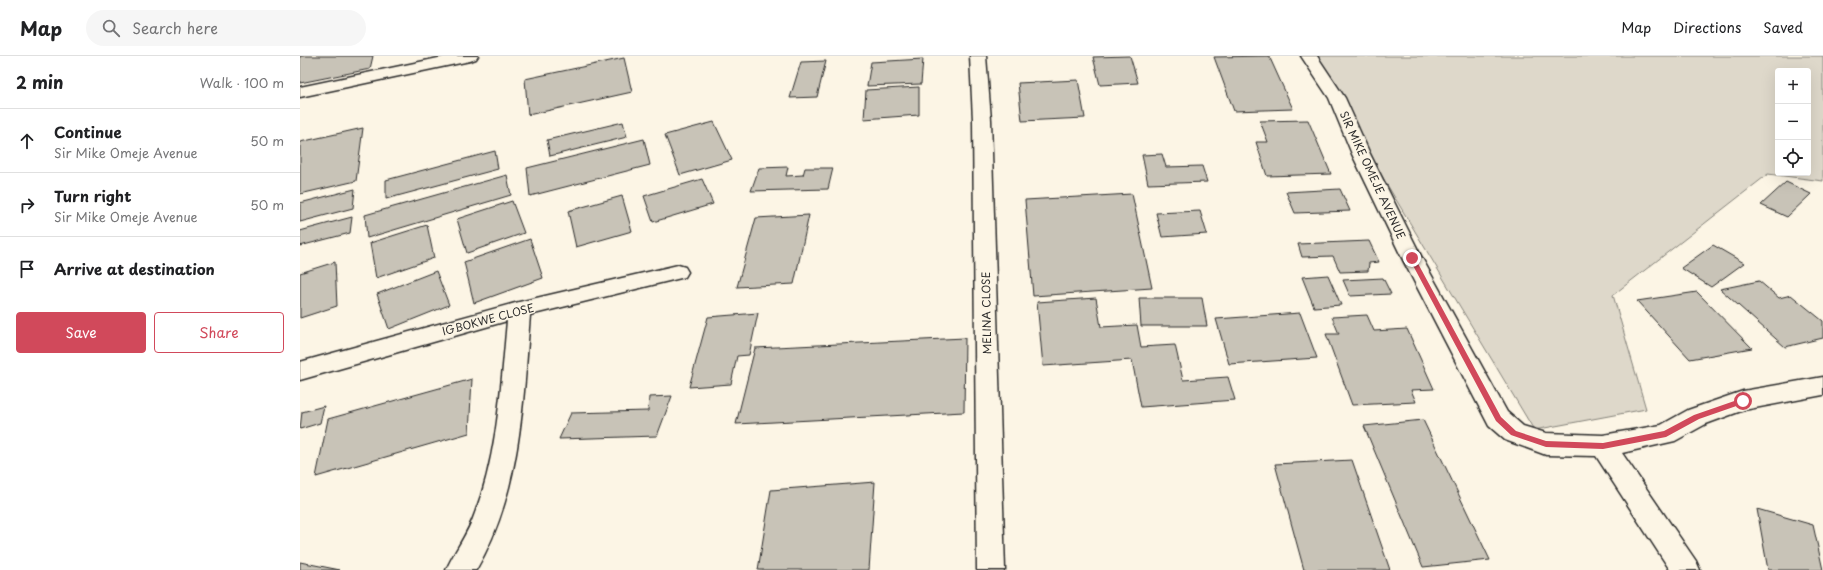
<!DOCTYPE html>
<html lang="en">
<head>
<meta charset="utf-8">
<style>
	:root { --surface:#fff; --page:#f6f6f6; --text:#202124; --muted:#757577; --line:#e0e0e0; --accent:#d1495b }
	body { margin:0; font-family:"Playpen Sans",sans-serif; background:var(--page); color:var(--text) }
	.controls { position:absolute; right:12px; top:12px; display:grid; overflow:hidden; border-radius:4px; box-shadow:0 4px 16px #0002 }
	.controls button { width:36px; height:36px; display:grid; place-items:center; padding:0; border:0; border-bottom:1px solid var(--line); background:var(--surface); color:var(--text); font:20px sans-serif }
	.stop { position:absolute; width:12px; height:12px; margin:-9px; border:3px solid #d1495b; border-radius:50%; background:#fff }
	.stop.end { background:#d1495b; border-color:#fff; box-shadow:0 1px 4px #0008 }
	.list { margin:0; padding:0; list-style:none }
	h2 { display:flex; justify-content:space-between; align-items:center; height:52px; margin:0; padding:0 16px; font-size:17px }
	h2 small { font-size:13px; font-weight:400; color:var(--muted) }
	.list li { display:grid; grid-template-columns:26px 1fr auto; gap:12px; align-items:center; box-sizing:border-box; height:64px; padding:0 16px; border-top:1px solid var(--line) }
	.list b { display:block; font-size:15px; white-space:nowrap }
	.list p { margin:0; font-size:13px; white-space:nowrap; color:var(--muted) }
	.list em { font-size:13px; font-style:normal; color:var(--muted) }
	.actions { display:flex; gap:8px; padding:12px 16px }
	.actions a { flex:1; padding:9px 0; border:1px solid var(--accent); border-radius:4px; text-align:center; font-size:14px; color:var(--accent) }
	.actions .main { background:var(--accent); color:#fff }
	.icon { flex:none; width:22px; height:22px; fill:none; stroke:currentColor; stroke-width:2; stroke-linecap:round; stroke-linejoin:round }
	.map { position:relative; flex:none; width:1523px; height:514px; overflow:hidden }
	header { display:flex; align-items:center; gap:24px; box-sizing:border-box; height:56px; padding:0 20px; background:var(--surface); border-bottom:1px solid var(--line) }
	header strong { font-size:19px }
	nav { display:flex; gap:22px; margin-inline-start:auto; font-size:14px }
	.search { width:280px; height:36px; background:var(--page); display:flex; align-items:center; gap:10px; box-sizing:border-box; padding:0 14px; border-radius:22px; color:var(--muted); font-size:15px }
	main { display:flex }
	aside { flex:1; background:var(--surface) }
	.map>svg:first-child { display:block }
</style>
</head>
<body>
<header>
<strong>Map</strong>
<div class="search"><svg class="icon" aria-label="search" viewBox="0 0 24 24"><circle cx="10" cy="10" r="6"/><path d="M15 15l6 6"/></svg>Search here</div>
<nav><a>Map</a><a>Directions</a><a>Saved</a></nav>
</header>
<main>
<aside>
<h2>2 min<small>Walk · 100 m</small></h2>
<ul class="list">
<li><svg class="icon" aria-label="ahead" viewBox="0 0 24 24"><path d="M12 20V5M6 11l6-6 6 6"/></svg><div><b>Continue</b><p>Sir Mike Omeje Avenue</p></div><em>50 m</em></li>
<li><svg class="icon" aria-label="right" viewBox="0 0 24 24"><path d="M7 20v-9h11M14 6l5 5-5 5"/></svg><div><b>Turn right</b><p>Sir Mike Omeje Avenue</p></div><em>50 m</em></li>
<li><svg class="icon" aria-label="arrive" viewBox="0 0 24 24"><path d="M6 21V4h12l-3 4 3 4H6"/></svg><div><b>Arrive at destination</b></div></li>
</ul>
<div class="actions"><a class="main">Save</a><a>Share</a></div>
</aside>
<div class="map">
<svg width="1523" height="514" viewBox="0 0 1523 514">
	<rect width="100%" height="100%" fill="#fcf5e5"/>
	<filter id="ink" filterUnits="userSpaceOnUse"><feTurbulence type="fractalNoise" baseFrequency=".025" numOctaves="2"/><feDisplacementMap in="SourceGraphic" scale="8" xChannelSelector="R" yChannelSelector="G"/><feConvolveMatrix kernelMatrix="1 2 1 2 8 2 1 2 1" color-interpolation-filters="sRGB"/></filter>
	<g filter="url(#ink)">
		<!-- green -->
		<path fill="#ded8ca" stroke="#84827a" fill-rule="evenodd" d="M1010,0H1523V125L1468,118L1313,239L1346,353L1234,374ZM1478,15H1508V117H1478Z"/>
		<!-- building -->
		<path fill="#c8c3b7" stroke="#2b2b2b" d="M0,0H73L70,13L0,27Z
			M830,0L838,27L800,29L793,1Z
			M969,0L993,53L934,55L914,1Z
			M324,2L332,36L228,59L225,23Z
			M623,3L621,28L567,30L571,6Z
			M526,5L517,41L490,42L501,6Z
			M778,24L785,62L722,65L718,27Z
			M619,31V59L564,63L566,34Z
			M1008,64L1031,118L967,120L956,86H968L960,65Z
			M323,66L327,81L250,100L247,84Z
			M414,66L432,104L380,119L365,79Z
			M63,72L56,125L0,138V86Z
			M344,83L350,109L230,140L227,112Z
			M195,95L198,113L86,143V124Z
			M862,98L866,111L902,110L907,126L848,128L842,99Z
			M488,111L486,120L503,119L505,112H533L528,133L451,135L459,112Z
			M207,119L211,139L67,182L65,159Z
			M402,123L413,148L353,166L344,140Z
			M1486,126L1511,138L1487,161L1461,149Z
			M55,133L53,152L0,166V147Z
			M1040,133L1050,155L995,157L986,136Z
			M832,138L852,232L733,240L725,144Z
			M322,140L332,175L276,191L268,155Z
			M212,145L224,177L167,197L157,163Z
			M900,155L907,178L862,181L856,157Z
			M509,159L494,228L437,231L456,162Z
			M52,161L50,177L0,190V175Z
			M127,169L134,202L76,222L70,187Z
			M230,183L243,222L174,247L164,206Z
			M1069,185L1079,206L1069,207L1068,215L1040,216L1033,200L1002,201L998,188Z
			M1413,189L1444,207L1411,231L1381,212Z
			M35,206L37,250L0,262V217Z
			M136,215L149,249L89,273L77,238Z
			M1028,219L1041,249L1014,251L1002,221Z
			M1083,222L1091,238L1050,240L1043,224Z
			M1459,225L1479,242L1491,239L1523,265V282L1485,291L1420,233Z
			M1397,236L1452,292L1390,303L1337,245Z
			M796,242L801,271L837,269L841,291L875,289L883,324L928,321L935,344L841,351L832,304L743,310L737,246Z
			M839,242H902L907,270H841Z
			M458,257L449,299L437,300L431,328L389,331L408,261Z
			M1000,257L1017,302L929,308L916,263Z
			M1067,259L1074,275L1107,273L1134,333L1111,334L1116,346L1052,349L1026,278H1039L1032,261Z
			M665,282L664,356L436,368L455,292Z
			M172,323L169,377L16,421L28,363Z
			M372,340L357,380L259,383L271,357L348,355L349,341Z
			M24,350L20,367L0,373L2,356Z
			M1123,364L1190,504L1123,511L1064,370Z
			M1052,404L1090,514H1004L975,408Z
			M575,426L569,514H458L471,434Z
			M1457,453L1513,469L1523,514H1468Z
			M0,506L40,514H0Z"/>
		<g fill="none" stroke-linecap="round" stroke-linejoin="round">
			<!-- street casing -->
			<g stroke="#2b2b2b" stroke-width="3">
				<path id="street" d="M148,0H178L176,3L170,5L0,41V31Z
					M670,0H686L691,64L705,514H677L673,64Z
					M1001,0H1017L1045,42L1070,98L1122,202L1207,356L1223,370L1246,377L1303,379L1361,369L1388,354L1443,335L1523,321V339L1444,354L1406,368L1375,385L1322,397L1396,505L1400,514H1370L1296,400L1246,399L1205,384L1189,370L1102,202L1052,98L1029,42Z
					M378,209L385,211L388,216L385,221L230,259C223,347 221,437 176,514H146C155,494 168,478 175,457C198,397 201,329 207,265L0,324V306L219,246Z"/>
			</g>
			<!-- street -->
			<use href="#street" fill="#fcf5e5" fill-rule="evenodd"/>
		</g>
	</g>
	<!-- route -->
	<path fill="#d1495b" d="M1110,200L1115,202L1201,361L1216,375L1246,385L1303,387L1364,375L1394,359L1443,342L1446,345L1445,347L1399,363L1366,381L1303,393L1246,391L1211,379L1196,365L1109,202Z"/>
	<g text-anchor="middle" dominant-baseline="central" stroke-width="3" stroke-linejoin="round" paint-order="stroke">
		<!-- street labels -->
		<g font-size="11" fill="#2b2b2b" stroke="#fcf5e5">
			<text transform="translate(1073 119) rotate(65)">SIR MIKE OMEJE AVENUE</text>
			<text transform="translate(686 257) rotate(-91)">MELINA CLOSE</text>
			<text transform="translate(188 263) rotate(-15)">IGBOKWE CLOSE</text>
		</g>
	</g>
</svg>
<div class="controls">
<button>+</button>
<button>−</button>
<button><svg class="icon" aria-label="locate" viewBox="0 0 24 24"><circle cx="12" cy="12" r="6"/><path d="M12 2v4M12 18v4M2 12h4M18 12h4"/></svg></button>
</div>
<div class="stop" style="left:1443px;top:345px"></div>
<div class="stop end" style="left:1112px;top:202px"></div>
</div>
</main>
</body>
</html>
